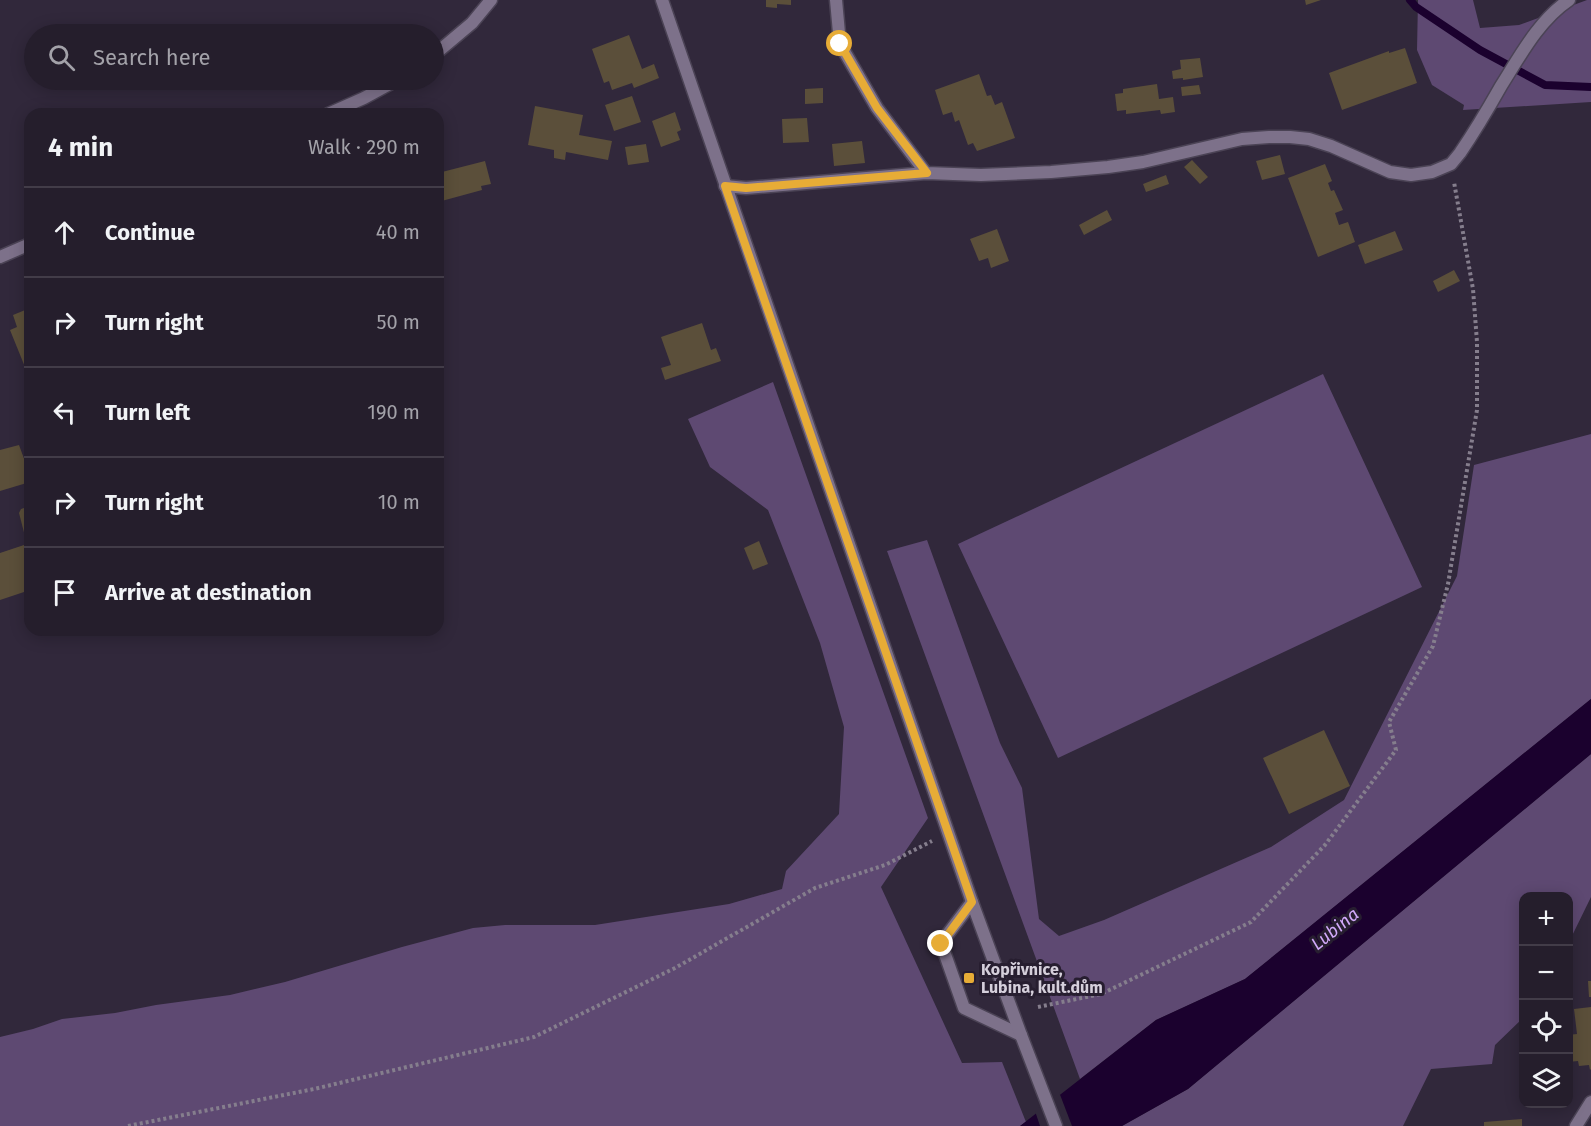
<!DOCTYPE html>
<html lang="en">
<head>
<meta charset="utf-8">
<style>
	:root { --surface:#251e2c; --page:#2d2734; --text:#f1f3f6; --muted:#a3a2a9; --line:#423c48 }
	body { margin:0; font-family:"Fira Sans",sans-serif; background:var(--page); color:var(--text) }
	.controls { position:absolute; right:18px; bottom:18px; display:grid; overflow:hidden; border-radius:12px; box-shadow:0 3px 15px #0003 }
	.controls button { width:54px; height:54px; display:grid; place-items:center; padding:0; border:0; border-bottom:2px solid var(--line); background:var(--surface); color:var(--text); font:30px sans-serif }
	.stop { position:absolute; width:18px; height:18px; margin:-14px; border:4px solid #e7ac36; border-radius:50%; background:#fff }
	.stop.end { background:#e7ac36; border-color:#fff; box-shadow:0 2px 6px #0008 }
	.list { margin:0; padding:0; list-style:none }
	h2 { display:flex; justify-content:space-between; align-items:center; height:78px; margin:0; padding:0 24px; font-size:26px }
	h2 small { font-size:20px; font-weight:400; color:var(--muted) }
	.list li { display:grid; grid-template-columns:39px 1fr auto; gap:18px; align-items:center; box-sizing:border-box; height:90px; padding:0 24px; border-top:2px solid var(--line) }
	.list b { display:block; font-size:22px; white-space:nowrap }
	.list em { font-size:20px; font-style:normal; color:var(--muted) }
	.icon { flex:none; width:33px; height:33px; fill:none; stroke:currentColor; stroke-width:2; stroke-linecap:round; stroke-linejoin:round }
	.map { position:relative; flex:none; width:1591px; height:1126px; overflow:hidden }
	.search { position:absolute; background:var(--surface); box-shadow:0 3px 15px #0003; left:24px; top:24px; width:420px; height:66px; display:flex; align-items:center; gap:15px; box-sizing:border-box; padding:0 21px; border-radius:33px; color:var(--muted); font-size:22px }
	.panel { position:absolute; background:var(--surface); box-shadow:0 3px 15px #0003; left:24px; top:108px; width:420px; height:528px; border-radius:18px }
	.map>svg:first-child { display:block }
</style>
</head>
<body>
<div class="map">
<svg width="1591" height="1126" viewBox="0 0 1591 1126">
	<rect width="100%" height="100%" fill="#31283b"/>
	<!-- green -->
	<path fill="#5e4972" d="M1418,0H1473L1480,28L1519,25L1587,0H1591V102L1463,110L1464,105L1432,85L1417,50Z
		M1323,374L1422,587L1058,758L958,544Z
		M773,382L928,818L881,887L962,1063L1002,1062L1026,1122L1020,1126H0V1037L33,1029L62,1019L115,1013L156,1005L230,995L285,982L402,947L473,928L505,925H595L729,904L782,889L786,871L839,814L844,727L820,643L768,510L710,467L688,419Z
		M1591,434V699L1245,979L1156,1020L1080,1079L887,551L927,540L1000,743L1022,788L1039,919L1059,936L1104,920L1271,847L1344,800L1457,576L1474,465Z
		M1591,754V897L1569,942L1568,896H1524L1523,1018L1495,1045L1492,1064L1431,1069L1403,1126H1122L1188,1089Z"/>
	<!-- water -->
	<path fill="#1b012e" d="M1591,699V754L1188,1089L1122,1126H1020L1156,1020L1245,979Z"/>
	<!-- pier -->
	<path fill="#31283b" d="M1059,1092L1072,1126H1040L1035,1111Z"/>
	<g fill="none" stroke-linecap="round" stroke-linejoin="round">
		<!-- stream -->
		<path stroke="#1b012e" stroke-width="8" d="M1410,0L1416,7L1480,50L1545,85L1591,87"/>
	</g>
	<!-- building -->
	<path fill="#5b4f3a" d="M766,0H791V5L777,4V8L766,7Z
		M1305,0H1321L1306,5Z
		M629,35L642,69L654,64L659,78L634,88L632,83L612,90L609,81L604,83L592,49Z
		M1405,48L1417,83L1342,110L1329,73L1389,51V53Z
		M1200,58L1203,77L1183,80V78L1173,79L1172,71L1181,69L1180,60Z
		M979,74L987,96L991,95L995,105L1002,102L1015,138L977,151L973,143L968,145L959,120L955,122L952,112L943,115L935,90Z
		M1157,84L1159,99L1173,97L1175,112L1161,114L1160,110L1126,114V110L1117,111L1115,94L1123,93V89Z
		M1199,85L1201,94L1182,96L1181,87Z
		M823,88V103L805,104V89Z
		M632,96L641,122L614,131L605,105Z
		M535,106L583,115L579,135L612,141L608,160L566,152L565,160L554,158V150L528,145Z
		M675,112L681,130L677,132L680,140L661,147L652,121Z
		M807,118L809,142L783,143L782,119Z
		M862,141L865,163L834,166L832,144Z
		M646,144L649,162L628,165L625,147Z
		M1280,155L1285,174L1262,180L1256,161Z
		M1192,160L1208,177L1200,184L1184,167Z
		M485,161L491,184L481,186L482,190L438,202V173Z
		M1325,164L1332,181L1328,183L1331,191L1334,190L1343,210L1335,213L1339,225L1348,222L1355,242L1318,257L1288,178Z
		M1166,175L1169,184L1146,192L1143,184Z
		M1107,210L1112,220L1084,235L1079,225Z
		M997,229L1009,261L991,268L988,258L979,261L970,239Z
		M1395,231L1403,250L1365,264L1358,245Z
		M1454,270L1460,281L1438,292L1433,281Z
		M30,308V371L27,372L10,330L17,327L13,315Z
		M702,323L711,350L716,348L721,361L665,380L661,368L671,365L661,337Z
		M19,445L30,475V482L0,491V450Z
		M30,506V590L0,600V553L27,544L19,513L21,509Z
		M759,541L768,564L753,570L744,548Z
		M1324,730L1350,786L1289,814L1263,758Z
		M1588,981H1591V997H1589Z
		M1591,1007V1069L1590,1070L1589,1065L1579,1066L1578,1061L1568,1062V1035L1577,1034L1574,1009Z
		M1522,1119V1126H1484V1122Z"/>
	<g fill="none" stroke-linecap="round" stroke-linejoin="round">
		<!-- service casing -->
		<g stroke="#4b4355" stroke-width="15">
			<path id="service" d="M972,902L941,943L964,1008L1021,1035
				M1576,1126L1591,1102"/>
		</g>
		<!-- minor casing -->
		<g stroke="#4b4355" stroke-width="15">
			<path id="minor" d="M836,0L840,44L877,108L926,173
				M434,55L472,23L491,0
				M328,114L364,98L397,80
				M725,186L746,188L926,173L981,175L1051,172L1108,167L1143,162L1242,139L1269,137H1290L1309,139L1331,146L1390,172L1411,175L1432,172L1451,164L1460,153C1475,131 1488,109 1501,86C1520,56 1539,20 1569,0
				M0,257L30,244"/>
		</g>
		<!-- tertiary casing -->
		<g stroke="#4b4355" stroke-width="15">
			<path id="tertiary" d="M662,0L972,902L1021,1035L1056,1126"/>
		</g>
		<!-- path -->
		<path stroke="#857e8d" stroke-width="4" stroke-dasharray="3 3" stroke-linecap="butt" d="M1038,1007L1101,994L1251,922L1325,845L1396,750L1389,722L1433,646L1448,584L1477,410V342L1473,289L1454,182
			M128,1126L314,1089L534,1037L675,968L815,888L885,865L932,841"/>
		<!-- service -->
		<use href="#service" stroke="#7d718a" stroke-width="12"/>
		<!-- minor -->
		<use href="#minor" stroke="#7d718a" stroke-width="12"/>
		<!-- tertiary -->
		<use href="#tertiary" stroke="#7d718a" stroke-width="12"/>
	</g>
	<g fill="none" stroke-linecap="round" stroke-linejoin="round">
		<!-- route -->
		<path stroke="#e7ac36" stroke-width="8" d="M840,44L877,108L927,173L746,188L725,186L972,902L941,944"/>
	</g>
	<!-- markers -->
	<rect fill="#e7ac36" stroke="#271e30" stroke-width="2" x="963" y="972" width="12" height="12" rx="3"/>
	<g text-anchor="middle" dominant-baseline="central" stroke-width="6" stroke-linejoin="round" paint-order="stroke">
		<!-- poi labels -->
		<g font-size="16" font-weight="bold" fill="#d5cfdb" stroke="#271e30" text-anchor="start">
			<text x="981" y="969">Kopřivnice,<tspan x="981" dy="18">Lubina, kult.dům</tspan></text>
		</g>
		<!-- water labels -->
		<g font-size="18" font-style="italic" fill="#d2a9fa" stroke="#271e30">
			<text transform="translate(1335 929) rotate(-39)">Lubina</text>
		</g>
	</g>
</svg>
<div class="controls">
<button>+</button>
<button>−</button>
<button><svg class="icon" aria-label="locate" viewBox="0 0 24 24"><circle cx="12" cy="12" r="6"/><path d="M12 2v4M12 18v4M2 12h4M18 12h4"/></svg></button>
<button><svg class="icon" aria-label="layers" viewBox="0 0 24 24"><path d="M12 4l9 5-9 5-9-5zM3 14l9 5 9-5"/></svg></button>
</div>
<div class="stop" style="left:840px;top:44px"></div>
<div class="stop end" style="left:941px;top:944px"></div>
<div class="search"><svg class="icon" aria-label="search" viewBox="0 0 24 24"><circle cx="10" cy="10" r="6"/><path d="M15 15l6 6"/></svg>Search here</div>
<section class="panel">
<h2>4 min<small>Walk · 290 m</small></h2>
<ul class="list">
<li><svg class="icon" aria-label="ahead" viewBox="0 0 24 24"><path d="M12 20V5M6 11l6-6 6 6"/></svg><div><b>Continue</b></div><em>40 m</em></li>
<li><svg class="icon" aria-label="right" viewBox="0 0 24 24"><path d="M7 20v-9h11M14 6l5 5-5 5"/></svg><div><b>Turn right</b></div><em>50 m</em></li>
<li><svg class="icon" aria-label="left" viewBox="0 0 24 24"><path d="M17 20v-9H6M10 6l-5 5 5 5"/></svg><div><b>Turn left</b></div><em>190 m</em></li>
<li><svg class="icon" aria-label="right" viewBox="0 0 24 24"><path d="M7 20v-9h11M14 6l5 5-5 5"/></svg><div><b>Turn right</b></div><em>10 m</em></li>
<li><svg class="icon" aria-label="arrive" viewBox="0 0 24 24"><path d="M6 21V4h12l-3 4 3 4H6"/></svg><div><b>Arrive at destination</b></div></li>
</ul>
</section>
</div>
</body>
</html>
